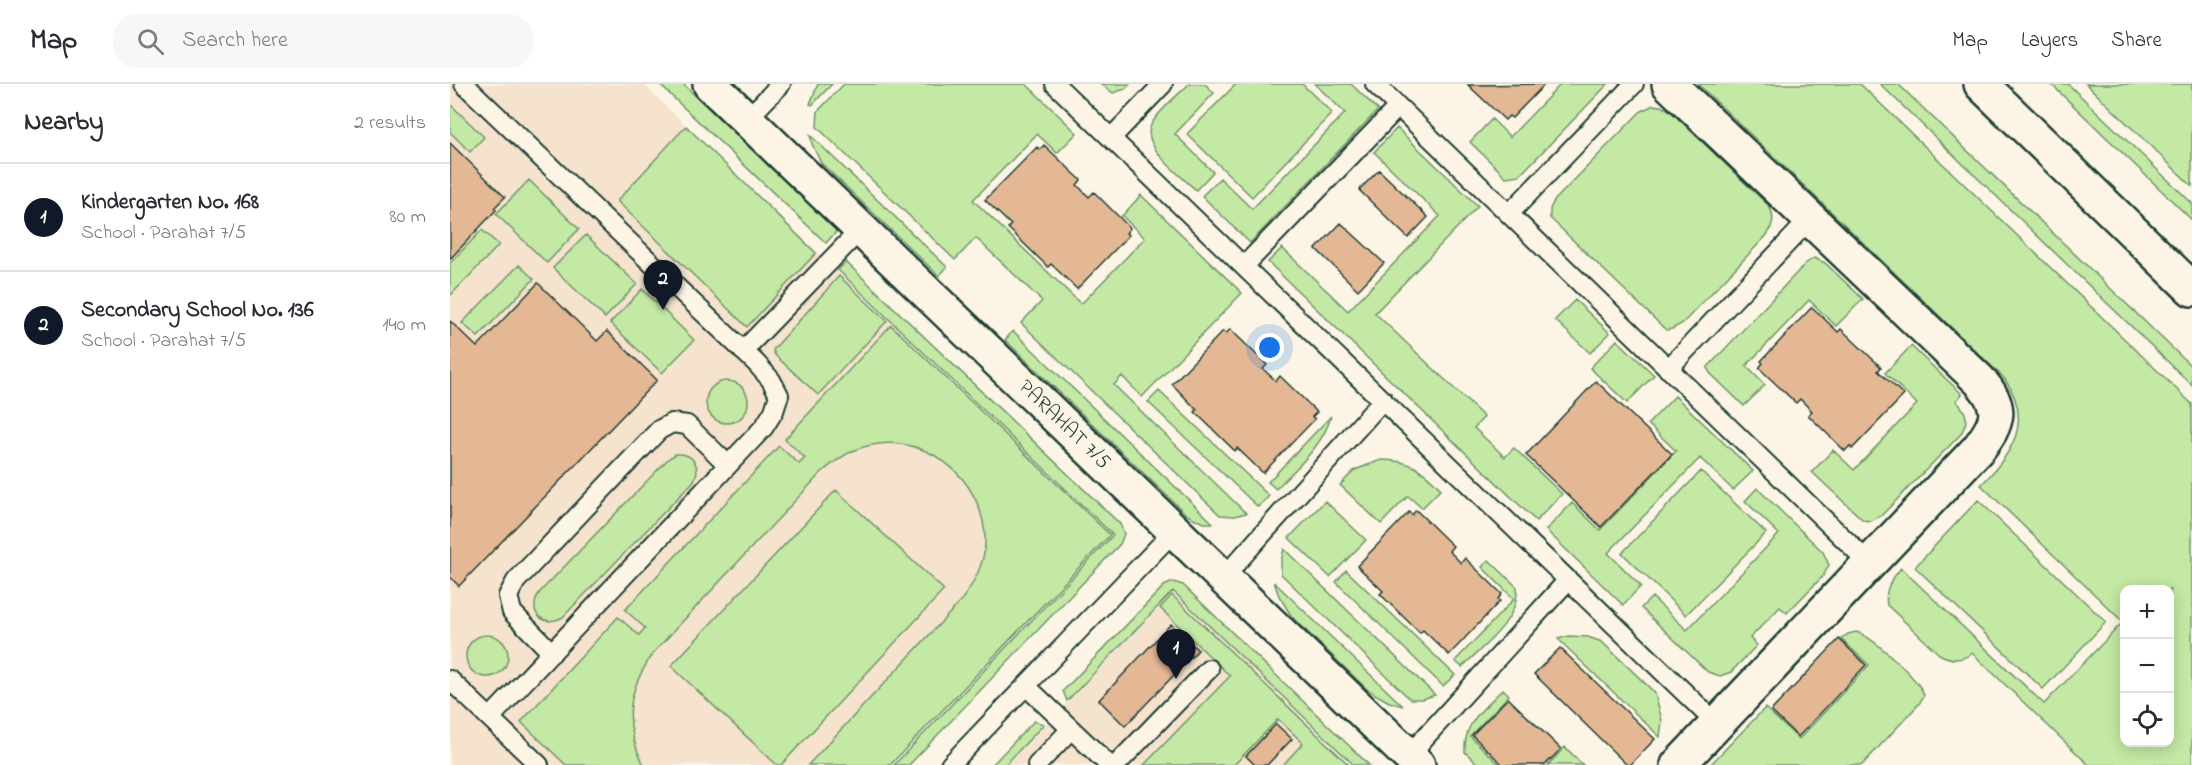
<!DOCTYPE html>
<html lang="en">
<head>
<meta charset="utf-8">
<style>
	:root { --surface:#fff; --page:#f7f7f7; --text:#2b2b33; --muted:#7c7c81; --line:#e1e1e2; --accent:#111827 }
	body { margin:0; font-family:"Indie Flower",sans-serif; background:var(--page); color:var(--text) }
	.controls { position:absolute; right:18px; bottom:18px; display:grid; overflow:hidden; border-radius:12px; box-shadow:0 3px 15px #0003 }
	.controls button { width:54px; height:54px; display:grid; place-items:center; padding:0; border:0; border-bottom:2px solid var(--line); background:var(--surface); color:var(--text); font:30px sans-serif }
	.you { position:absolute; left:820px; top:264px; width:21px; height:21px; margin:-15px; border:4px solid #fff; border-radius:50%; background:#1a73e8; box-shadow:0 0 0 9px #1a73e833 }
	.badge { display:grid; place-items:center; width:39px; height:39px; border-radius:50%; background:var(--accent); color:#fff; font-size:20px; font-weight:700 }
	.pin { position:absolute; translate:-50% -50px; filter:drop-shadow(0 2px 3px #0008) }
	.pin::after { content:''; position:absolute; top:32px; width:21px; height:18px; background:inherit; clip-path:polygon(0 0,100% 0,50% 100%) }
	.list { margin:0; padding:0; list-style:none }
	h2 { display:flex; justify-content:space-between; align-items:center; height:78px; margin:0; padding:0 24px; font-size:26px }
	h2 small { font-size:20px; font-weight:400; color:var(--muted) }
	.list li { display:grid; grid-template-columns:39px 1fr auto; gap:18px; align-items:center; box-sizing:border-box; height:108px; padding:0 24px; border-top:2px solid var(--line) }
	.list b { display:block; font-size:22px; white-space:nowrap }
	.list p { margin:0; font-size:20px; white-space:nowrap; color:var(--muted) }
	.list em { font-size:20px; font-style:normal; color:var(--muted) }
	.icon { flex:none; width:33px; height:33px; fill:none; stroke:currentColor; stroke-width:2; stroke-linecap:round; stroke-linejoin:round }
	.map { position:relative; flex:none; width:1742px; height:681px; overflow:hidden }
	header { display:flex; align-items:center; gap:36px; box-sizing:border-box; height:84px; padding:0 30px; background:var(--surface); border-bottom:2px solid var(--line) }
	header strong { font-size:28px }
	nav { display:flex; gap:33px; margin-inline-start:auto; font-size:21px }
	.search { width:420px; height:54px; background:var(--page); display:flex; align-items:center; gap:15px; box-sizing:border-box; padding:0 21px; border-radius:24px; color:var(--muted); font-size:22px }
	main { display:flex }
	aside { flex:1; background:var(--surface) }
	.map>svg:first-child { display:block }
</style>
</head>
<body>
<header>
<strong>Map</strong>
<div class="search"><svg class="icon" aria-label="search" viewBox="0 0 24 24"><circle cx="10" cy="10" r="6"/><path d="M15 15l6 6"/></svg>Search here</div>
<nav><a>Map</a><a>Layers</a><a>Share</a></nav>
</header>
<main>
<aside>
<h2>Nearby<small>2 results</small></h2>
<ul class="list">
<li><span class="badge">1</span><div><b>Kindergarten No. 168</b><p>School · Parahat 7/5</p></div><em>80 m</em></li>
<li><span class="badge">2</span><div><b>Secondary School No. 136</b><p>School · Parahat 7/5</p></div><em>140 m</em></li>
</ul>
</aside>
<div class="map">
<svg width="1742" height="681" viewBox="0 0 1742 681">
	<rect width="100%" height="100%" fill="#fcf5e5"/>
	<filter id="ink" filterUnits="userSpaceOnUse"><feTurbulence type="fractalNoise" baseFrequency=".0167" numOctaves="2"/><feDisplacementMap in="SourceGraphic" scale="12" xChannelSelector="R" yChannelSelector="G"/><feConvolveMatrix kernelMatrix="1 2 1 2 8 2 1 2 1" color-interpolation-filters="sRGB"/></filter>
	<g filter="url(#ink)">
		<!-- built -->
		<path fill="#f5e3cd" d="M0,0H193L661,451L441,681H0Z
			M723,509L901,681H557Z"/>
		<!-- green -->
		<path fill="#c3e9a4" stroke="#71936c" stroke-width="1.5" fill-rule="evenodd" d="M209,0H233L387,147L376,159Z
			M368,0H382L362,21L360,20Z
			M394,0H576L627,49L607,69L587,50L523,116L631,220L695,154L672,132L691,111L792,209L692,313L672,292L664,301L796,429L784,432L770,431L571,239L592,217L526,154L505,176L367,43L368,27Z
			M651,0H680L675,5L663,9Z
			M739,0H755L764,9L725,50L763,88L746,106C732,93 690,62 701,41C709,26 727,12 739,0Z
			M786,0H852L882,29L802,113L737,50Z
			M865,0H901L928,26L800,159L752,112L770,94L802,125L895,29Z
			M1111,0H1158L1070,91L1056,93L1020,58L1042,35L1060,53Z
			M1248,0H1410L1742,320V681H1639L1522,569C1512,577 1500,576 1489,570L1437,521C1434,505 1441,496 1451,484L1594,620L1673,538L1531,401C1563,369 1584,336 1554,294ZM1674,506H1720V658H1674Z
			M1430,0H1448L1742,283V301Z
			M1601,0H1618L1742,119V136Z
			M1636,0H1742V102Z
			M0,20L34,53L20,68L0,48Z
			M1203,21L1211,22L1219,26L1319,122C1325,132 1323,140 1318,150L1233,239L1222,245L1216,246L1100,134V125L1104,117L1190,28Z
			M236,42L366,169L297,243L167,117Z
			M947,44L1028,122L925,229L1034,333L1024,344L1055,373L1064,364L1112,410L1086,437L818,178L832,164L898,227L990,132L924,68Z
			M360,51L497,183L489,192L371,79L362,60Z
			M79,96L129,145L97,179L46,130Z
			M32,146L49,161L0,212V179Z
			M136,151L187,200L155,234L103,184Z
			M1364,174L1375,179L1413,215L1386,242L1359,216L1296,282L1315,301L1294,322L1260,289L1257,284L1355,180Z
			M396,178L670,440L674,450L670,460L459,681H444L663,451L388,186Z
			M69,181L84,195L28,253L12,239Z
			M389,192L437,237L368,311L325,271L323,266Z
			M192,205L244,256L212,289L160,239Z
			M1125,216L1160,249L1140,269L1105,236Z
			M441,241L660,451L440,681H358L510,518C523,501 534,482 535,460C537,393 469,340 405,366C392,371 382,380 371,389L205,567C177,605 172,639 194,681H116L71,638L168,533L189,551L195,544L175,526L329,362L349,380L355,374L335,355Z
			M563,247L763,439H754L737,431L555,256Z
			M1167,256L1204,291L1177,319L1140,284Z
			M1461,262L1512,310L1506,317C1518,328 1519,337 1510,351L1431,432L1420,437L1413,436L1362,388L1383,366L1404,386L1467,320L1435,289Z
			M256 318a21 21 0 1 1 42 0a21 21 0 1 1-42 0Z
			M709,307L819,412L808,423L698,318Z
			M1225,312L1303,387L1283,406L1250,374L1158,469L1191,502L1173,521L1096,446L1122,419L1150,446L1226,367L1198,340Z
			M881,332C873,362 847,383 826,405L818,398Z
			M226,370C244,369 252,383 243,398L113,533C93,544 77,529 89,509L219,374Z
			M931,376C960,376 972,385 991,405L972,424L958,412L931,440L890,401L905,386Z
			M1251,387L1316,449L1236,531L1172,469Z
			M1307,404L1373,468L1379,481L1373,492L1337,529L1330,523L1300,554L1307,561L1281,588L1270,592L1258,588L1191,524L1202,513L1237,546L1329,450L1295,417Z
			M386,406L494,506L331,681H327L221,582Z
			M1528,416L1656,538L1593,605L1465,483Z
			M875,417L916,456L880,493L839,454Z
			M834,465L985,611L972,615H960L831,490V477Z
			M1039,476L1067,503C1070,536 1033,562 1012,583L1005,577L1064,515L1032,483Z
			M896,486L1005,591L993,602L886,498Z
			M723,498L733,501L919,681H904L723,507L617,617L613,607L714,502Z
			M824,498L953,622L939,618L918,606L842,533L829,512Z
			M722,511L899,681H833L853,659L828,635L784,681H694L780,592L710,524Z
			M1406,548C1422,552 1469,595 1474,611L1469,620L1412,681H1260L1315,624L1349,655L1419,581L1391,555L1398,550Z
			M16 572a21 21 0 1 1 42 0a21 21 0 1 1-42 0Z
			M1119,552L1138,553L1152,558L1205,609L1212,637L1210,653L1108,555Z
			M1053,605L1059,611L1020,652L1050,681H1029L1015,668C1013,639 1034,624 1053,605Z
			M584,637L594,640L555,681H542Z
			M1115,663L1133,681H1098Z"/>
		<!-- building -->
		<path fill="#e4b894" stroke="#1f3d34" stroke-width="1.5" d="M1095,0L1062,34L1059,32L1055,36L1018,1Z
			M0,59L55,113L44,124L46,126L0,175Z
			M594,61L631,96L627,101L639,113L644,108L680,144L676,149L679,151L627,205L601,180L598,183L558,144L561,141L535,116L587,63L590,66Z
			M929,86L978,133L958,154L909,106Z
			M891,139L934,179L908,206L866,165Z
			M88,199L147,257L157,247L207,296L9,502L0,493V237L27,263Z
			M1362,223L1388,248L1391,245L1431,283L1428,287L1454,311L1402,365L1400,362L1395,367L1358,331L1362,327L1350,315L1346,319L1309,284L1313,279L1311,277Z
			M780,245L817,281L813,285L826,297L830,292L867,328L862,333L865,335L813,389L787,364L785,367L745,328L747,326L722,300L773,247L776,250Z
			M1146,297L1222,370L1151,443L1076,371Z
			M966,426L1003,462L999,467L1011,479L1015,474L1052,510L1048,515L1050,517L999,571L973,546L970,549L930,510L933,507L907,482L959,428L962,431Z
			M721,540L748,566L675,642L649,616Z
			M1389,555L1416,581L1348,653L1321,627Z
			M1110,564L1205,655L1180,681H1177L1084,590Z
			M1058,614L1111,665L1095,681H1053L1022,651Z
			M826,640L842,655L817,681H805L796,672Z"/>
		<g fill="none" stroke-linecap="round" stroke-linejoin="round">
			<!-- service casing -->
			<g stroke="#1f3d34" stroke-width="22">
				<path id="service" d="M14,0L306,279L321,296L329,311L324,327L314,343L40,634
					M605,0L1267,640
					M925,0L1419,479
					M297,35L331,0
					M661,54L713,0
					M1059,130L1184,0
					M794,182L948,23
					M293,267L411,145
					M1218,285L1360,135
					M772,495L933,316
					M102,569L62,528L58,512L66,497L209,346L222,339L237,341L278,381
					M0,596L89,681
					M576,602L659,681
					M958,672L1118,496
					M500,681L724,447
					M587,681L621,645
					M666,681L759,585"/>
			</g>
			<!-- minor casing -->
			<g stroke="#1f3d34" stroke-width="38">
				<path id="minor" d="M260,0L968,681
					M1219,0L1529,296C1554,323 1549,338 1528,365L1228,681
					M1531,0L1742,205"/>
			</g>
			<!-- service -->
			<use href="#service" stroke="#fcf5e5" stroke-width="18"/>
			<!-- minor -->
			<use href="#minor" stroke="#fcf5e5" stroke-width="33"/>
		</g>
	</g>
	<g text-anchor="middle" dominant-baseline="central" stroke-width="5" stroke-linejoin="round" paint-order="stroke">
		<!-- street labels -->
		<g font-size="21" fill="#1f3d34" stroke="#fcf5e5">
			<text transform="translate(614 341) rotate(44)">PARAHAT 7/5</text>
		</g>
	</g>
</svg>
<div class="controls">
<button>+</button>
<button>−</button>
<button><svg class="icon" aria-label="locate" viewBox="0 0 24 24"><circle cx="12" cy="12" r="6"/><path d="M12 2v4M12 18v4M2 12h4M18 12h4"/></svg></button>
</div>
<div class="you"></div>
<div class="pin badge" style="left:726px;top:595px">1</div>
<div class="pin badge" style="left:213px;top:226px">2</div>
</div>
</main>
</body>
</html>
